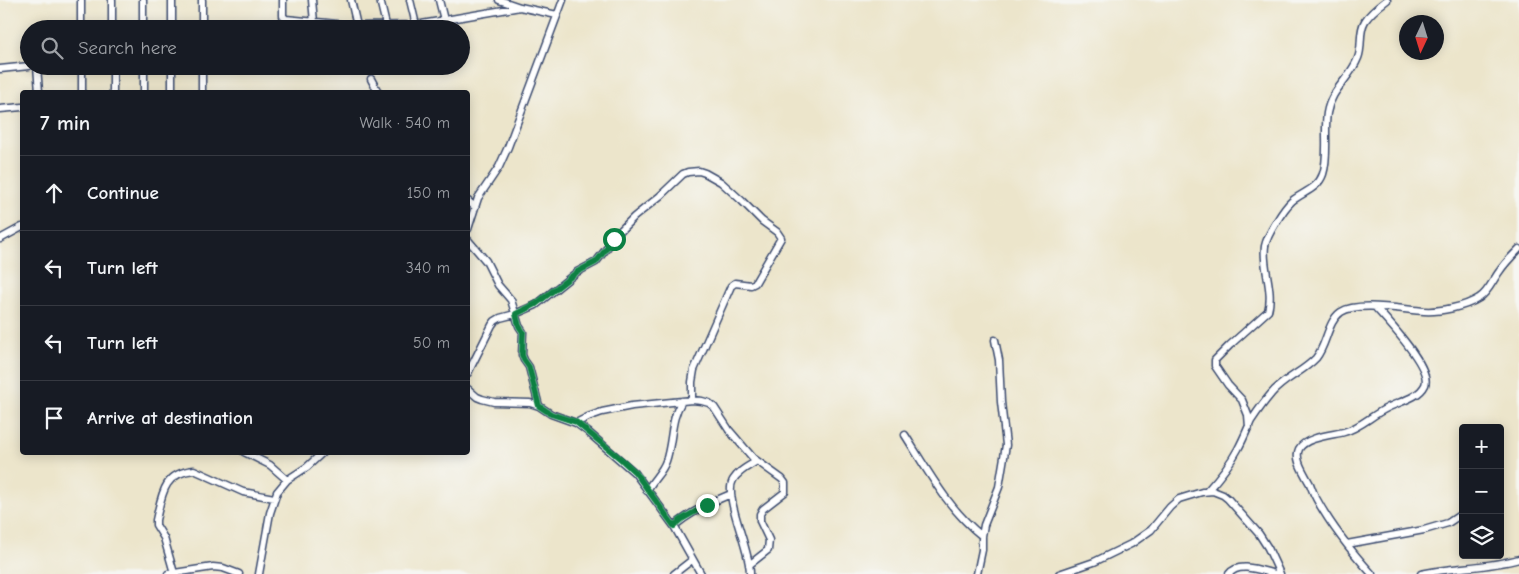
<!DOCTYPE html>
<html lang="en">
<head>
<meta charset="utf-8">
<style>
	:root { --surface:#171b24; --page:#20242c; --text:#f1f3f6; --muted:#9ea1a6; --line:#363941 }
	body { margin:0; font-family:"Comic Neue",sans-serif; background:var(--page); color:var(--text) }
	.controls { position:absolute; right:15px; bottom:15px; display:grid; overflow:hidden; border-radius:5px; box-shadow:0 2px 12px #0003 }
	.controls button { width:45px; height:45px; display:grid; place-items:center; padding:0; border:0; border-bottom:1px solid var(--line); background:var(--surface); color:var(--text); font:25px sans-serif }
	.compass { position:absolute; left:1399px; top:15px; width:45px; height:45px; border-radius:50%; background:var(--surface); box-shadow:0 2px 12px #0003; rotate:184deg }
	.stop { position:absolute; width:15px; height:15px; margin:-11px; border:4px solid #0b8043; border-radius:50%; background:#fff }
	.stop.end { background:#0b8043; border-color:#fff; box-shadow:0 1px 5px #0008 }
	.list { margin:0; padding:0; list-style:none }
	h2 { display:flex; justify-content:space-between; align-items:center; height:65px; margin:0; padding:0 20px; font-size:21px }
	h2 small { font-size:16px; font-weight:400; color:var(--muted) }
	.list li { display:grid; grid-template-columns:32px 1fr auto; gap:15px; align-items:center; box-sizing:border-box; height:75px; padding:0 20px; border-top:1px solid var(--line) }
	.list b { display:block; font-size:19px; white-space:nowrap }
	.list em { font-size:16px; font-style:normal; color:var(--muted) }
	.icon { flex:none; width:28px; height:28px; fill:none; stroke:currentColor; stroke-width:2; stroke-linecap:round; stroke-linejoin:round }
	.map { position:relative; flex:none; width:1519px; height:574px; overflow:hidden }
	.search { position:absolute; background:var(--surface); box-shadow:0 2px 12px #0003; left:20px; top:20px; width:450px; height:55px; display:flex; align-items:center; gap:12px; box-sizing:border-box; padding:0 18px; border-radius:28px; color:var(--muted); font-size:19px }
	.panel { position:absolute; background:var(--surface); box-shadow:0 2px 12px #0003; left:20px; top:90px; width:450px; height:365px; border-radius:5px }
	.map>svg:first-child { display:block }
</style>
</head>
<body>
<div class="map">
<svg width="1519" height="574" viewBox="0 0 1519 574">
	<rect width="100%" height="100%" fill="#f6f6f2"/>
	<filter id="ink" filterUnits="userSpaceOnUse"><feTurbulence type="fractalNoise" baseFrequency=".02" numOctaves="2"/><feDisplacementMap in="SourceGraphic" scale="10" xChannelSelector="R" yChannelSelector="G"/><feConvolveMatrix kernelMatrix="1 2 1 2 8 2 1 2 1" color-interpolation-filters="sRGB"/></filter>
	<filter id="wash" filterUnits="userSpaceOnUse"><feTurbulence type="fractalNoise" baseFrequency=".0096" numOctaves="4" result="noise"/><feDisplacementMap in="SourceGraphic" scale="20" xChannelSelector="R" yChannelSelector="G"/><feGaussianBlur stdDeviation="1.12" result="paint"/><feColorMatrix in="noise" values="0 0 0 0 0 0 0 0 0 0 0 0 0 0 0 0 0 1.4 0 .05"/><feComposite in="paint" operator="in"/></filter>
	<g filter="url(#wash)">
		<rect width="100%" height="100%" fill="#ece5cb"/>
	</g>
	<g filter="url(#ink)">
		<g fill="none" stroke-linecap="round" stroke-linejoin="round">
			<!-- minor casing -->
			<g stroke="#3a4a6e" stroke-width="9">
				<path id="minor" d="M81,0V29
					M112,0V29
					M143,0V29
					M172,0V29
					M283,0V16L286,19L357,26L416,25L520,7
					M312,0L314,22
					M351,0L357,26
					M380,0L386,25
					M410,0L416,25
					M439,0L444,20
					M499,0L520,7L557,15
					M39,29L42,25
					M202,29V0
					M37,66L39,92
					M82,66V92
					M113,66V92
					M144,66V92
					M172,66V92
					M0,69L29,66
					M371,79L378,92
					M202,92V66
					M0,109L22,107
					M468,201L475,207
					M468,229L478,198L499,167L508,147L563,0
					M0,239L22,227
					M468,240L486,261L498,285L511,300L519,326L523,332L522,355L524,360L529,367L539,406
					M468,373L492,325L495,321L500,318L515,314L536,305L577,272L596,262L621,230L634,217L660,196L683,174L688,172L699,171L705,173L721,182L742,201L762,221L777,232L781,238L755,283L751,285L735,283L731,286L694,370L692,382V400
					M468,389L477,397L482,399L494,402L530,403L539,406L551,414L576,423L588,432L635,473L674,526L701,574
					M576,423L588,417L602,412L632,406L692,400L702,401L709,403L714,407L729,430L753,458L782,479L785,483V492L763,509L760,514V521L769,540L768,550L749,565
					M1249,427L1248,415L1242,400L1228,385L1215,366V360L1230,345L1268,311C1274,290 1262,267 1265,246C1267,235 1284,208 1292,201C1303,192 1318,189 1323,174C1329,156 1324,132 1327,113C1331,89 1350,79 1358,58C1363,46 1358,32 1365,21C1370,13 1379,6 1387,0
					M905,435C928,471 948,509 982,536
					M244,452L270,465L287,480
					M647,491C652,480 662,473 666,461C673,441 670,419 682,401
					M1207,491C1219,478 1230,464 1238,449C1243,440 1247,430 1251,421C1257,412 1264,402 1271,394C1283,379 1303,372 1316,358C1327,345 1327,322 1341,312C1358,301 1404,310 1424,311C1439,312 1465,307 1479,298C1488,293 1493,280 1499,272C1505,263 1512,256 1519,249
					M674,526C691,512 711,502 731,494
					M1347,544L1424,530L1448,523L1463,513
					M174,573L164,538L156,525V520C162,495 163,473 194,470L243,492L274,498
					M168,574L213,567L223,568L239,574
					M259,574L270,513L277,492L287,480L307,467L323,452
					M674,574L692,560
					M750,574C751,551 723,497 733,480C738,471 749,466 757,461
					M977,574L982,550V536L984,525L999,487L1006,445L1001,402L999,360L995,340
					M1059,574L1094,562L1131,544L1151,530L1170,507L1179,499L1202,492L1213,491L1223,495L1228,499L1259,534L1268,548L1280,574
					M1229,574C1239,561 1262,571 1275,574
					M1372,574C1351,551 1331,526 1316,498C1313,493 1312,489 1310,484C1305,474 1294,460 1299,449C1305,437 1333,435 1344,432C1360,428 1372,415 1387,408C1398,402 1419,398 1425,385C1432,368 1387,320 1375,307
					M1421,574C1453,567 1487,568 1519,559"/>
			</g>
			<!-- minor -->
			<use href="#minor" stroke="#fff" stroke-width="6"/>
		</g>
	</g>
	<g fill="none" stroke-linecap="round" stroke-linejoin="round" filter="url(#ink)">
		<!-- route -->
		<path stroke="#0b8043" stroke-width="6" d="M614,239L596,262L577,272L536,304L516,314L519,326L523,332L522,355L524,360L529,367L539,406L551,414L576,422L622,460L635,472L674,526L682,519L707,505"/>
	</g>
</svg>
<div class="controls">
<button>+</button>
<button>−</button>
<button><svg class="icon" aria-label="layers" viewBox="0 0 24 24"><path d="M12 4l9 5-9 5-9-5zM3 14l9 5 9-5"/></svg></button>
</div>
<svg class="compass" viewBox="-18 -18 36 36"><path d="M0-13l5 13h-10z" fill="#e53935"/><path d="M0 13l5-13h-10z" fill="#9ea1a6"/></svg>
<div class="stop" style="left:614px;top:239px"></div>
<div class="stop end" style="left:707px;top:505px"></div>
<div class="search"><svg class="icon" aria-label="search" viewBox="0 0 24 24"><circle cx="10" cy="10" r="6"/><path d="M15 15l6 6"/></svg>Search here</div>
<section class="panel">
<h2>7 min<small>Walk · 540 m</small></h2>
<ul class="list">
<li><svg class="icon" aria-label="ahead" viewBox="0 0 24 24"><path d="M12 20V5M6 11l6-6 6 6"/></svg><div><b>Continue</b></div><em>150 m</em></li>
<li><svg class="icon" aria-label="left" viewBox="0 0 24 24"><path d="M17 20v-9H6M10 6l-5 5 5 5"/></svg><div><b>Turn left</b></div><em>340 m</em></li>
<li><svg class="icon" aria-label="left" viewBox="0 0 24 24"><path d="M17 20v-9H6M10 6l-5 5 5 5"/></svg><div><b>Turn left</b></div><em>50 m</em></li>
<li><svg class="icon" aria-label="arrive" viewBox="0 0 24 24"><path d="M6 21V4h12l-3 4 3 4H6"/></svg><div><b>Arrive at destination</b></div></li>
</ul>
</section>
</div>
</body>
</html>
